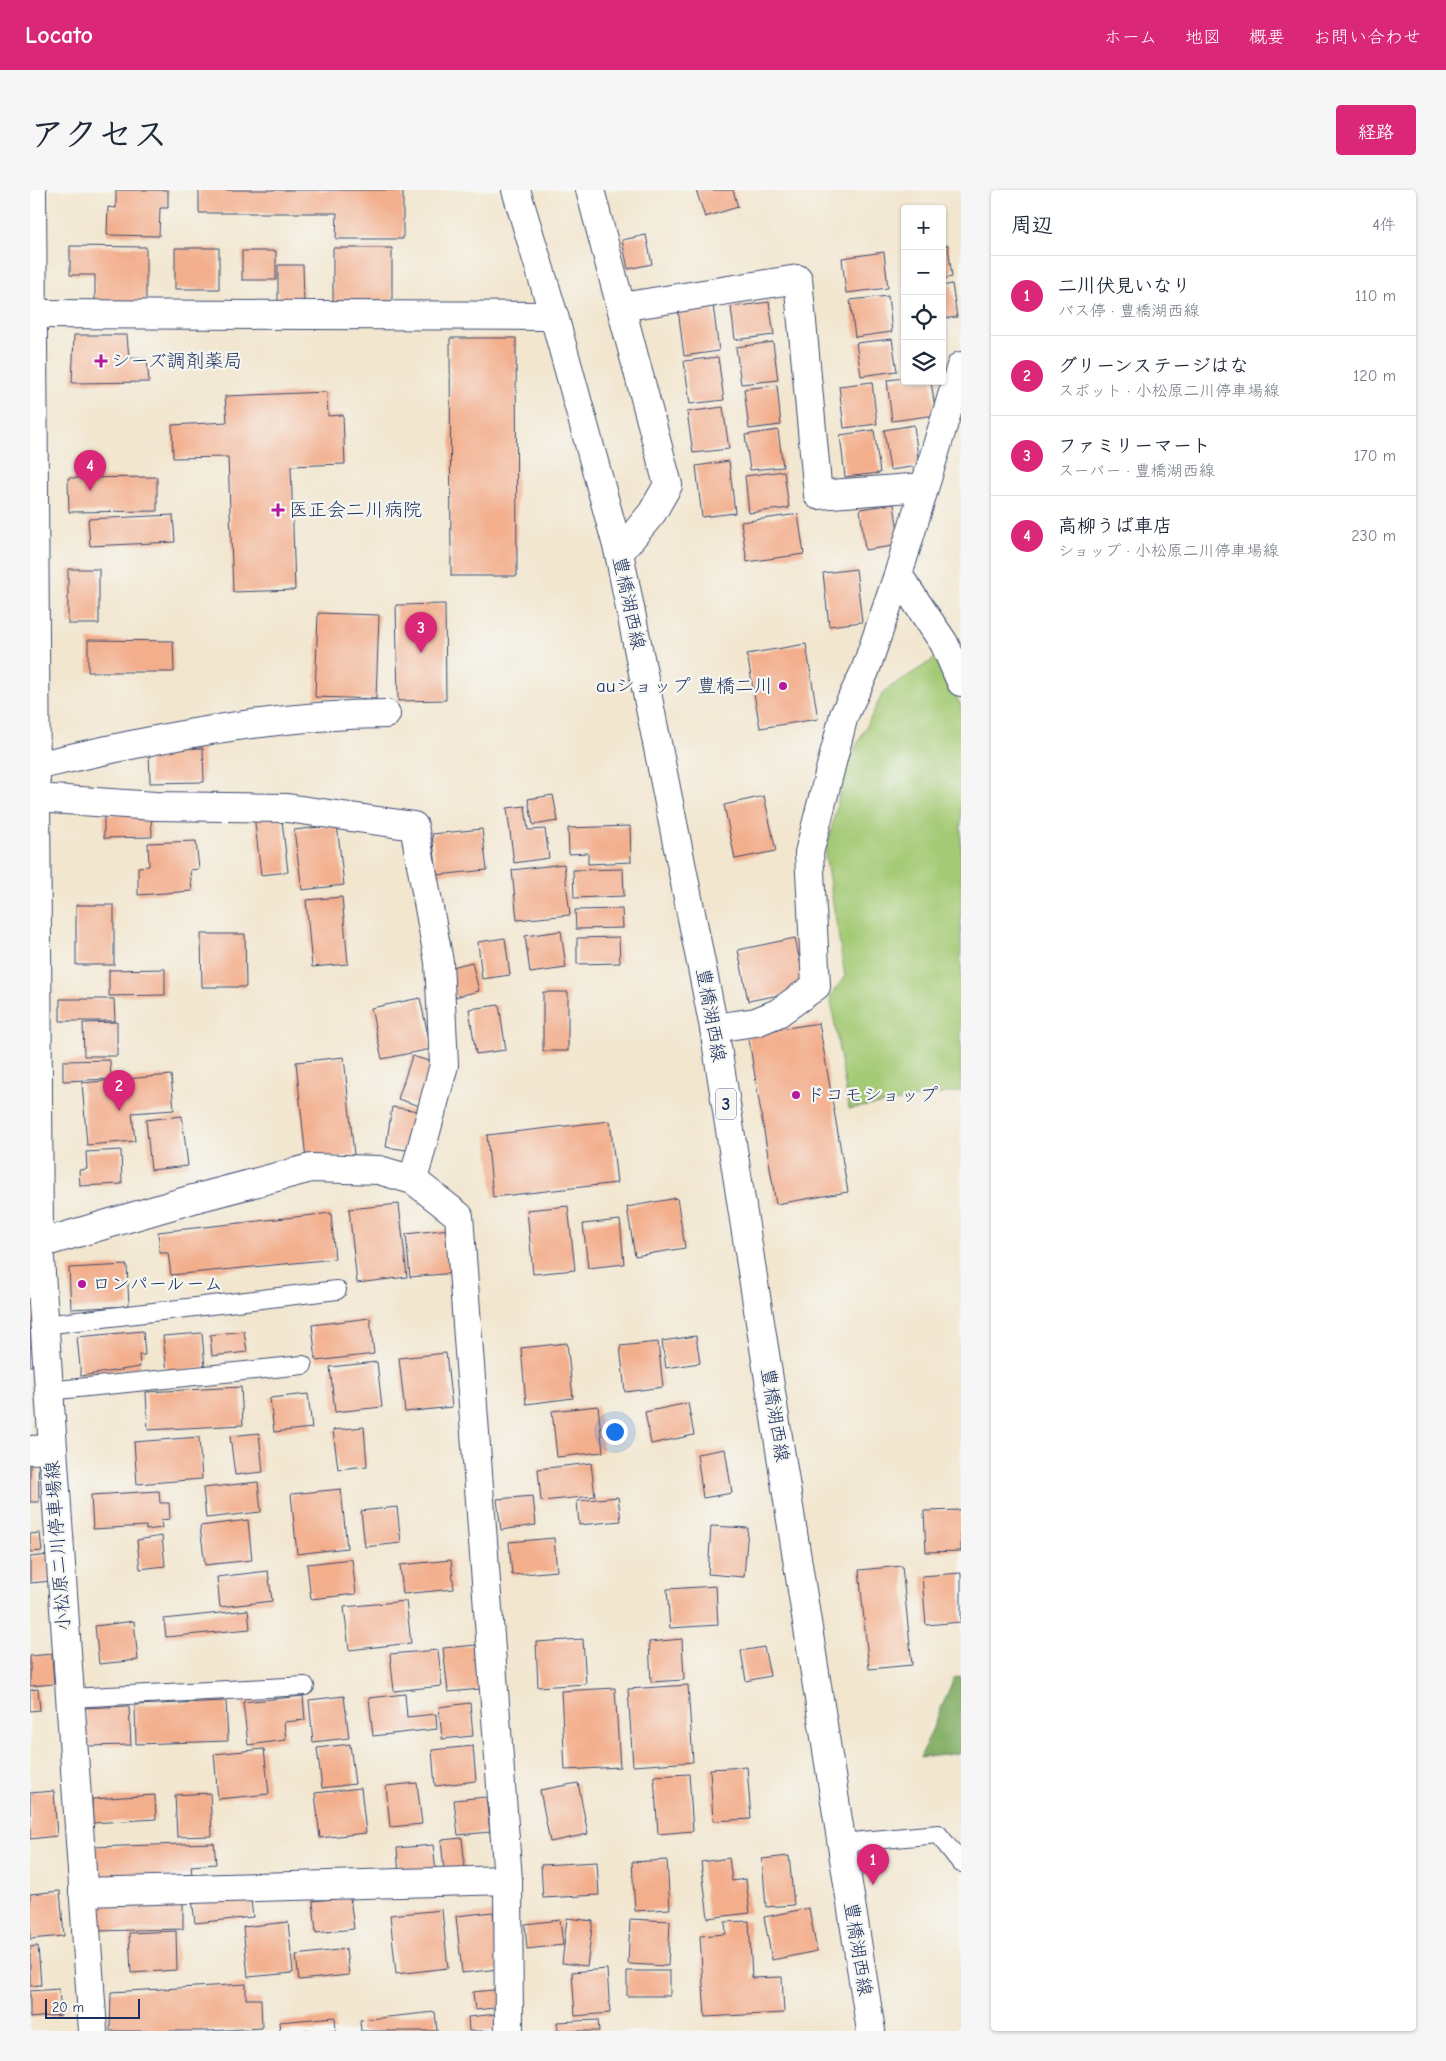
<!DOCTYPE html>
<html lang="ja">
<head>
<meta charset="utf-8">
<style>
	:root { --surface:#fff; --page:#f6f6f7; --text:#1f2937; --muted:#747a83; --line:#e0e1e3; --accent:#db2777 }
	body { margin:0; font-family:"Comic Neue","Klee One",sans-serif; background:var(--page); color:var(--text) }
	.controls { position:absolute; right:15px; top:15px; display:grid; overflow:hidden; border-radius:5px; box-shadow:0 1px 4px #0004 }
	.controls button { width:45px; height:45px; display:grid; place-items:center; padding:0; border:0; border-bottom:1px solid var(--line); background:var(--surface); color:var(--text); font:25px sans-serif }
	.scale { position:absolute; left:15px; bottom:12px; width:95px; box-sizing:border-box; padding-left:5px; border:2px solid #1b2f5e; border-top:0; font-size:14px; line-height:18px; white-space:nowrap; color:#1b2f5e; -webkit-text-stroke:4px #f6f6f2; paint-order:stroke }
	.you { position:absolute; left:584px; top:1241px; width:18px; height:18px; margin:-12px; border:4px solid #fff; border-radius:50%; background:#1a73e8; box-shadow:0 0 0 8px #1a73e833 }
	.badge { display:grid; place-items:center; width:32px; height:32px; border-radius:50%; background:var(--accent); color:#fff; font-size:16px; font-weight:700 }
	.pin { position:absolute; translate:-50% -41px; filter:drop-shadow(0 1px 2px #0008) }
	.pin::after { content:''; position:absolute; top:26px; width:18px; height:15px; background:inherit; clip-path:polygon(0 0,100% 0,50% 100%) }
	.list { margin:0; padding:0; list-style:none }
	h2 { display:flex; justify-content:space-between; align-items:center; height:65px; margin:0; padding:0 20px; font-size:21px }
	h2 small { font-size:16px; font-weight:400; color:var(--muted) }
	.list li { display:grid; grid-template-columns:32px 1fr auto; gap:15px; align-items:center; box-sizing:border-box; height:80px; padding:0 20px; border-top:1px solid var(--line) }
	.list b { display:block; font-size:19px; white-space:nowrap }
	.list p { margin:0; font-size:16px; white-space:nowrap; color:var(--muted) }
	.list em { font-size:16px; font-style:normal; color:var(--muted) }
	.icon { flex:none; width:28px; height:28px; fill:none; stroke:currentColor; stroke-width:2; stroke-linecap:round; stroke-linejoin:round }
	.map { position:relative; flex:none; width:931px; height:1841px; overflow:hidden; border-radius:5px }
	header { display:flex; align-items:center; gap:30px; box-sizing:border-box; height:70px; padding:0 25px; background:var(--accent); color:#fff }
	header strong { font-size:24px }
	nav { display:flex; gap:28px; margin-inline-start:auto; font-size:18px }
	.intro { display:flex; align-items:center; justify-content:space-between; box-sizing:border-box; height:120px; padding:0 30px }
	h1 { margin:0; font-size:35px }
	.button { padding:12px 22px; border-radius:5px; background:var(--accent); color:#fff; font-size:18px; font-weight:700 }
	main { display:flex; gap:30px; padding:0 30px }
	aside { flex:1; background:var(--surface); border-radius:5px; box-shadow:0 1px 4px #0004 }
	.map>svg:first-child { display:block }
</style>
</head>
<body>
<header>
<strong>Locato</strong>
<nav><a>ホーム</a><a>地図</a><a>概要</a><a>お問い合わせ</a></nav>
</header>
<div class="intro"><h1>アクセス</h1><a class="button">経路</a></div>
<main>
<div class="map">
<svg width="931" height="1841" viewBox="0 0 931 1841">
	<rect width="100%" height="100%" fill="#f6f6f2"/>
	<filter id="ink" filterUnits="userSpaceOnUse"><feTurbulence type="fractalNoise" baseFrequency=".02" numOctaves="2"/><feDisplacementMap in="SourceGraphic" scale="10" xChannelSelector="R" yChannelSelector="G"/><feConvolveMatrix kernelMatrix="1 2 1 2 8 2 1 2 1" color-interpolation-filters="sRGB"/></filter>
	<filter id="wash" filterUnits="userSpaceOnUse"><feTurbulence type="fractalNoise" baseFrequency=".0096" numOctaves="4" result="noise"/><feDisplacementMap in="SourceGraphic" scale="20" xChannelSelector="R" yChannelSelector="G"/><feGaussianBlur stdDeviation="1.12" result="paint"/><feColorMatrix in="noise" values="0 0 0 0 0 0 0 0 0 0 0 0 0 0 0 0 0 1.4 0 .05"/><feComposite in="paint" operator="in"/></filter>
	<g filter="url(#wash)">
		<rect width="100%" height="100%" fill="#f2e6cf"/>
		<!-- green -->
		<path fill="#a4ca75" stroke="#607c6a" d="M906,468L931,516V901L819,919L800,806L815,786L795,665L817,574L854,501Z"/>
		<!-- forest -->
		<path fill="#83ae66" stroke="#4f6e62" d="M931,1486V1563L890,1568L924,1488Z"/>
		<g id="blocks">
			<!-- building -->
			<path fill="#f3ae8c" d="M86,0H138V18H130L129,46L77,45L78,17L86,18Z
				M169,0H373V49H306L307,23H169Z
				M666,0H703L708,17L675,27Z
				M616,45L622,74L598,79L592,50Z
				M918,55L922,87L912,89V56Z
				M40,56L116,57V116H65V85H40Z
				M145,58H189V99H145Z
				M303,58H362V111H303Z
				M212,61H246V90H212Z
				M854,62L858,98L816,103L812,68Z
				M248,75H273L274,114L248,115Z
				M922,94L927,127L912,129V96Z
				M858,106L862,142L825,147L820,110Z
				M739,112L744,145L705,150L701,117Z
				M683,115L689,161L654,166L648,119Z
				M44,145H97L99,168L117,169L119,192L42,193Z
				M420,148H486L487,386H421Z
				M862,149L867,181L831,186L826,153Z
				M743,152L748,190L711,194L706,157Z
				M688,167L694,210L660,214L654,171Z
				M875,188V191H901L906,225L862,231L857,190Z
				M842,192L847,234L814,238L809,196Z
				M747,195L751,235L719,239L714,199Z
				M297,202L298,226L313,225L315,274L261,276L265,400L203,402L198,267L143,268L142,235L197,232L195,206Z
				M693,217L699,259L663,263L657,222Z
				M884,235L889,276L860,280L854,240Z
				M748,240L753,277L720,280L715,245Z
				M844,240L850,283L815,287L810,245Z
				M699,271L705,323L672,327L666,276Z
				M754,281L759,318L719,323L715,286Z
				M127,287V321L39,322L38,288Z
				M864,314L870,355L835,360L830,319Z
				M768,324L774,364L717,372L711,332Z
				M143,325L145,352L60,356L58,329Z
				M38,379H69V434H38Z
				M826,379L832,432L799,436L793,383Z
				M415,414L416,510L368,511L366,415Z
				M288,423L349,425L346,509L285,507Z
				M58,450L143,451L144,482H58Z
				M776,454L788,529L730,538L717,464Z
				M173,558L174,592L120,593L119,560Z
				M523,605L528,631L503,635L498,609Z
				M734,606L746,661L705,669L694,615Z
				M495,616L498,640L515,639L519,668L484,673L477,618Z
				M251,622L258,682L231,685L224,625Z
				M121,624L122,647L74,648V625Z
				M307,635L314,695L272,700L264,640Z
				M600,636L601,672L558,674V663L539,664L538,638Z
				M452,639L457,680L407,685L402,644Z
				M166,651L169,679L160,680L162,701L108,705V677L119,676L118,653Z
				M534,674L540,725L487,730L482,680Z
				M593,679L594,706L544,708L543,680Z
				M312,707L318,774L282,777L276,710Z
				M46,715H84V775H46Z
				M592,719L593,738L546,739L545,720Z
				M531,741L536,778L500,783L495,746Z
				M171,744H215L216,797H172Z
				M589,747L590,773L547,774V748Z
				M475,748L480,785L452,789L448,752Z
				M765,748L776,800L718,811L708,760Z
				M442,772L449,801L425,807L418,778Z
				M135,779V805L79,806V780Z
				M513,802H538V861H513Z
				M390,808L401,859L352,869L341,818Z
				M30,809H84L85,831H30Z
				M469,815L476,860L446,864L439,819Z
				M87,832V866H54L53,833Z
				M789,833L818,1002L746,1014L718,844Z
				M382,866L406,873L393,917L368,909Z
				M314,867L324,965L276,970L266,872Z
				M80,870L81,889L33,891V871Z
				M141,885L144,920L102,923L105,951L57,955L52,893Z
				M362,917L389,921L383,961L356,957Z
				M152,926L158,976L121,980L116,930Z
				M580,931L587,993L463,1007L457,945Z
				M91,960L92,994L50,996L49,980L57,979L56,962Z
				M647,1008L655,1058L605,1066L597,1017Z
				M369,1014L377,1087L327,1093L319,1019Z
				M538,1016L545,1080L503,1084L497,1020Z
				M301,1023L305,1069L141,1085L138,1063H130L128,1042Z
				M590,1030L594,1074L558,1078L553,1034Z
				M420,1039L425,1083L380,1087L376,1044Z
				M97,1075L99,1116L41,1119L39,1078Z
				M0,1127H7V1176H0Z
				M340,1128L344,1164L286,1171L282,1135Z
				M113,1141L115,1165H109L110,1177L51,1186L47,1147Z
				M214,1141L217,1162L182,1166L180,1145Z
				M172,1143L175,1178L137,1182L133,1146Z
				M666,1146L670,1173L636,1178L632,1151Z
				M628,1152L633,1197L595,1202L590,1156Z
				M537,1153L543,1208L496,1214L491,1158Z
				M416,1163L422,1217L375,1222L369,1168Z
				M347,1172L352,1217L305,1222L300,1177Z
				M211,1197L213,1235L118,1240L116,1202Z
				M278,1204L282,1238L244,1242L240,1208Z
				M658,1213L664,1245L621,1254L615,1222Z
				M568,1216L573,1262L527,1267L522,1221Z
				M334,1237L337,1276L308,1279L303,1240Z
				M229,1243L233,1282L205,1285L200,1246Z
				M169,1247L172,1289L107,1294L104,1252Z
				M695,1259L702,1303L673,1308L667,1264Z
				M0,1266H8L9,1312H0Z
				M561,1273L565,1306L511,1311L508,1279Z
				M228,1292L231,1322L176,1328L173,1298Z
				M311,1299L317,1358L267,1364L261,1304Z
				M129,1301L130,1313H139L140,1329L131,1330L132,1338L116,1340V1336L63,1339L61,1305Z
				M503,1306L506,1335L471,1340L467,1309Z
				M588,1307L591,1331L549,1335L547,1311Z
				M367,1317L371,1353L335,1357L331,1321Z
				M931,1320V1361L896,1362L894,1321Z
				M218,1330L222,1370L175,1375L170,1336Z
				M681,1336L718,1338L714,1387L678,1384Z
				M10,1343L12,1361L0,1362V1344Z
				M132,1346L135,1376L110,1379L107,1350Z
				M524,1348L527,1381L482,1385L479,1352Z
				M20,1365L22,1391L0,1393V1367Z
				M322,1369L326,1404L281,1409L277,1374Z
				M421,1370L424,1399L373,1404L370,1375Z
				M872,1376L882,1475L839,1479L829,1380Z
				M238,1381L242,1411L190,1417L187,1387Z
				M931,1383V1432L896,1435L892,1386Z
				M686,1396L688,1435L640,1438L637,1399Z
				M376,1411L381,1453L319,1460L314,1417Z
				M218,1420L220,1439L136,1447L134,1429Z
				M104,1431L108,1470L69,1474L65,1436Z
				M553,1449L556,1494L508,1497L506,1452Z
				M652,1449L654,1490L621,1492L619,1452Z
				M446,1455L451,1499L418,1502L413,1458Z
				M734,1457L740,1486L716,1491L711,1461Z
				M408,1460L412,1496L364,1501L360,1464Z
				M22,1464L24,1494L0,1496V1466Z
				M658,1495L663,1572L603,1576L598,1499Z
				M585,1498L590,1577L535,1580L531,1501Z
				M8,1499L10,1520L0,1521V1500Z
				M375,1504L377,1527L406,1524L407,1539L343,1546L339,1508Z
				M273,1506L275,1530L254,1532L256,1550L218,1555L213,1512Z
				M314,1506L319,1548L283,1552L279,1510Z
				M196,1511L198,1551L106,1554L105,1515Z
				M440,1513L443,1546L412,1549L409,1517Z
				M99,1516L101,1555L56,1556L55,1518Z
				M320,1554L325,1594L292,1598L287,1558Z
				M443,1556L446,1591L405,1596L402,1560Z
				M234,1559L239,1604L188,1609L184,1564Z
				M717,1577L721,1629L683,1631L680,1579Z
				M659,1584L663,1641L628,1644L624,1586Z
				M387,1593L392,1634L360,1637L356,1596Z
				M548,1593L558,1644L520,1652L510,1600Z
				M331,1598L336,1643L290,1648L285,1603Z
				M24,1601L27,1646L0,1649V1603Z
				M180,1603L182,1646L147,1647L145,1605Z
				M125,1605L126,1629L63,1633L62,1609Z
				M456,1607L460,1642L428,1645L424,1610Z
				M432,1648L435,1679L414,1681L411,1650Z
				M184,1653L186,1674L161,1676L162,1685L62,1689V1657Z
				M403,1655L406,1682L369,1686L367,1658Z
				M759,1666L764,1715L736,1717L732,1669Z
				M699,1668L702,1691L716,1689L720,1723L678,1728L671,1672Z
				M637,1670L640,1719L605,1721L602,1672Z
				M567,1672L569,1705L513,1708L511,1675Z
				M30,1701L34,1746L0,1749V1704Z
				M220,1702L223,1727L165,1733L162,1708Z
				M320,1707L324,1739L286,1743L283,1711Z
				M153,1711V1739L65,1741L64,1714Z
				M779,1718L787,1761L742,1770L734,1727Z
				M412,1720L418,1778L366,1784L360,1725Z
				M463,1722L469,1779L432,1783L426,1726Z
				M537,1728L563,1731L557,1776L532,1773Z
				M600,1729L640,1731L638,1776L598,1774Z
				M530,1730L533,1755L497,1759L495,1734Z
				M719,1731L722,1788L752,1787L754,1823L675,1827L670,1746L696,1744L695,1732Z
				M258,1732L263,1783L218,1787L213,1737Z
				M146,1741L147,1780L101,1783L99,1743Z
				M8,1756L11,1795L0,1796V1757Z
				M316,1759L319,1785L269,1790L266,1765Z
				M577,1779L580,1823L545,1826L542,1782Z
				M597,1781H640V1806H597Z
				M216,1794V1809H231L232,1838L178,1841H80L81,1802Z
				M29,1799L31,1825L0,1828V1801Z
				M473,1799L474,1817L445,1820L443,1802Z
				M405,1822L407,1841H331L330,1830Z
				M467,1824L469,1841H439L438,1827Z
				M305,1827L306,1841H250L249,1832Z
				M568,1830L569,1841H528L527,1832Z"/>
		</g>
	</g>
	<g filter="url(#ink)">
		<use href="#blocks" fill-opacity="0" stroke="#3b4a6f" stroke-width="1"/>
		<g fill="none" stroke-linecap="round" stroke-linejoin="round">
			<!-- service casing -->
			<g stroke="#3b4a6f" stroke-width="20">
				<path id="service" d="M14,1135L307,1100
					M18,1201L273,1175
					M39,1508L275,1496
					M811,1653L908,1644L931,1673"/>
			</g>
			<!-- minor casing -->
			<g stroke="#3b4a6f" stroke-width="30">
				<path id="minor" d="M560,0L638,295L622,323L589,363
					M591,117L768,89L788,305L894,297
					M4,124L524,126
					M868,385L914,453L931,492
					M6,576C121,549 238,525 356,524
					M6,608L125,616L257,618L384,636L409,772L414,875L383,990
					M684,838L726,832L748,823L786,796L779,663L814,525L835,481L868,385L931,176
					M9,1054L163,1009L281,978L349,980L383,990L429,1026L478,1690L479,1841
					M53,1702L478,1690"/>
			</g>
			<!-- tertiary casing -->
			<g stroke="#3b4a6f" stroke-width="30">
				<path id="tertiary" d="M0,1260L22,1259"/>
			</g>
			<!-- secondary casing -->
			<g stroke="#3b4a6f" stroke-width="30">
				<path id="secondary" d="M2,0L9,1054L63,1841"/>
			</g>
			<!-- primary casing -->
			<g stroke="#3b4a6f" stroke-width="30">
				<path id="primary" d="M486,0L524,126L589,363L684,838L841,1841"/>
			</g>
			<!-- service -->
			<use href="#service" stroke="#fff" stroke-width="18"/>
			<!-- minor -->
			<use href="#minor" stroke="#fff" stroke-width="28"/>
			<!-- tertiary -->
			<use href="#tertiary" stroke="#fff" stroke-width="28"/>
			<!-- secondary -->
			<use href="#secondary" stroke="#fff" stroke-width="28"/>
			<!-- primary -->
			<use href="#primary" stroke="#fff" stroke-width="28"/>
		</g>
	</g>
	<!-- markers -->
	<g fill="#b5179e" stroke="#f6f6f2" stroke-width="2">
		<path d="M68.5 163.5h5v5h5v5h-5v5h-5v-5h-5v-5h5z"/>
		<path d="M245.5 312.5h5v5h5v5h-5v5h-5v-5h-5v-5h5z"/>
		<circle cx="753" cy="496" r="5"/>
		<circle cx="766" cy="905" r="5"/>
		<circle cx="52" cy="1094" r="5"/>
	</g>
	<g text-anchor="middle" dominant-baseline="central" stroke-width="4.5" stroke-linejoin="round" paint-order="stroke">
		<!-- shield labels -->
		<rect fill="#f6f6f2" stroke="#5d6b8a" stroke-width="1" x="686" y="898.5" width="20" height="31" rx="4"/>
		<g font-size="18" font-weight="bold" fill="#1b2f5e">
			<text x="696" y="914">3</text>
		</g>
		<!-- poi labels -->
		<g font-size="19" fill="#1b2f5e" stroke="#f6f6f2" text-anchor="start">
			<text x="81" y="171">シーズ調剤薬局</text>
			<text x="259" y="320">医正会二川病院</text>
			<text x="743" y="496" text-anchor="end">auショップ 豊橋二川</text>
			<text x="776" y="905">ドコモショップ</text>
			<text x="62" y="1094">ロンパールーム</text>
		</g>
		<!-- street labels -->
		<g font-size="19" fill="#1b2f5e" stroke="#f6f6f2">
			<text transform="translate(599 413) rotate(78)">豊橋湖西線</text>
			<text transform="translate(681 825) rotate(80)">豊橋湖西線</text>
			<text transform="translate(745 1225) rotate(81)">豊橋湖西線</text>
			<text transform="translate(28 1356) rotate(-94)">小松原二川停車場線</text>
			<text transform="translate(828 1759) rotate(81)">豊橋湖西線</text>
		</g>
	</g>
</svg>
<div class="controls">
<button>+</button>
<button>−</button>
<button><svg class="icon" aria-label="locate" viewBox="0 0 24 24"><circle cx="12" cy="12" r="6"/><path d="M12 2v4M12 18v4M2 12h4M18 12h4"/></svg></button>
<button><svg class="icon" aria-label="layers" viewBox="0 0 24 24"><path d="M12 4l9 5-9 5-9-5zM3 14l9 5 9-5"/></svg></button>
</div>
<div class="scale">20 m</div>
<div class="you"></div>
<div class="pin badge" style="left:843px;top:1695px">1</div>
<div class="pin badge" style="left:89px;top:921px">2</div>
<div class="pin badge" style="left:391px;top:463px">3</div>
<div class="pin badge" style="left:60px;top:301px">4</div>
</div>
<aside>
<h2>周辺<small>4件</small></h2>
<ul class="list">
<li><span class="badge">1</span><div><b>二川伏見いなり</b><p>バス停 · 豊橋湖西線</p></div><em>110 m</em></li>
<li><span class="badge">2</span><div><b>グリーンステージはな</b><p>スポット · 小松原二川停車場線</p></div><em>120 m</em></li>
<li><span class="badge">3</span><div><b>ファミリーマート</b><p>スーパー · 豊橋湖西線</p></div><em>170 m</em></li>
<li><span class="badge">4</span><div><b>高柳うば車店</b><p>ショップ · 小松原二川停車場線</p></div><em>230 m</em></li>
</ul>
</aside>
</main>
</body>
</html>
